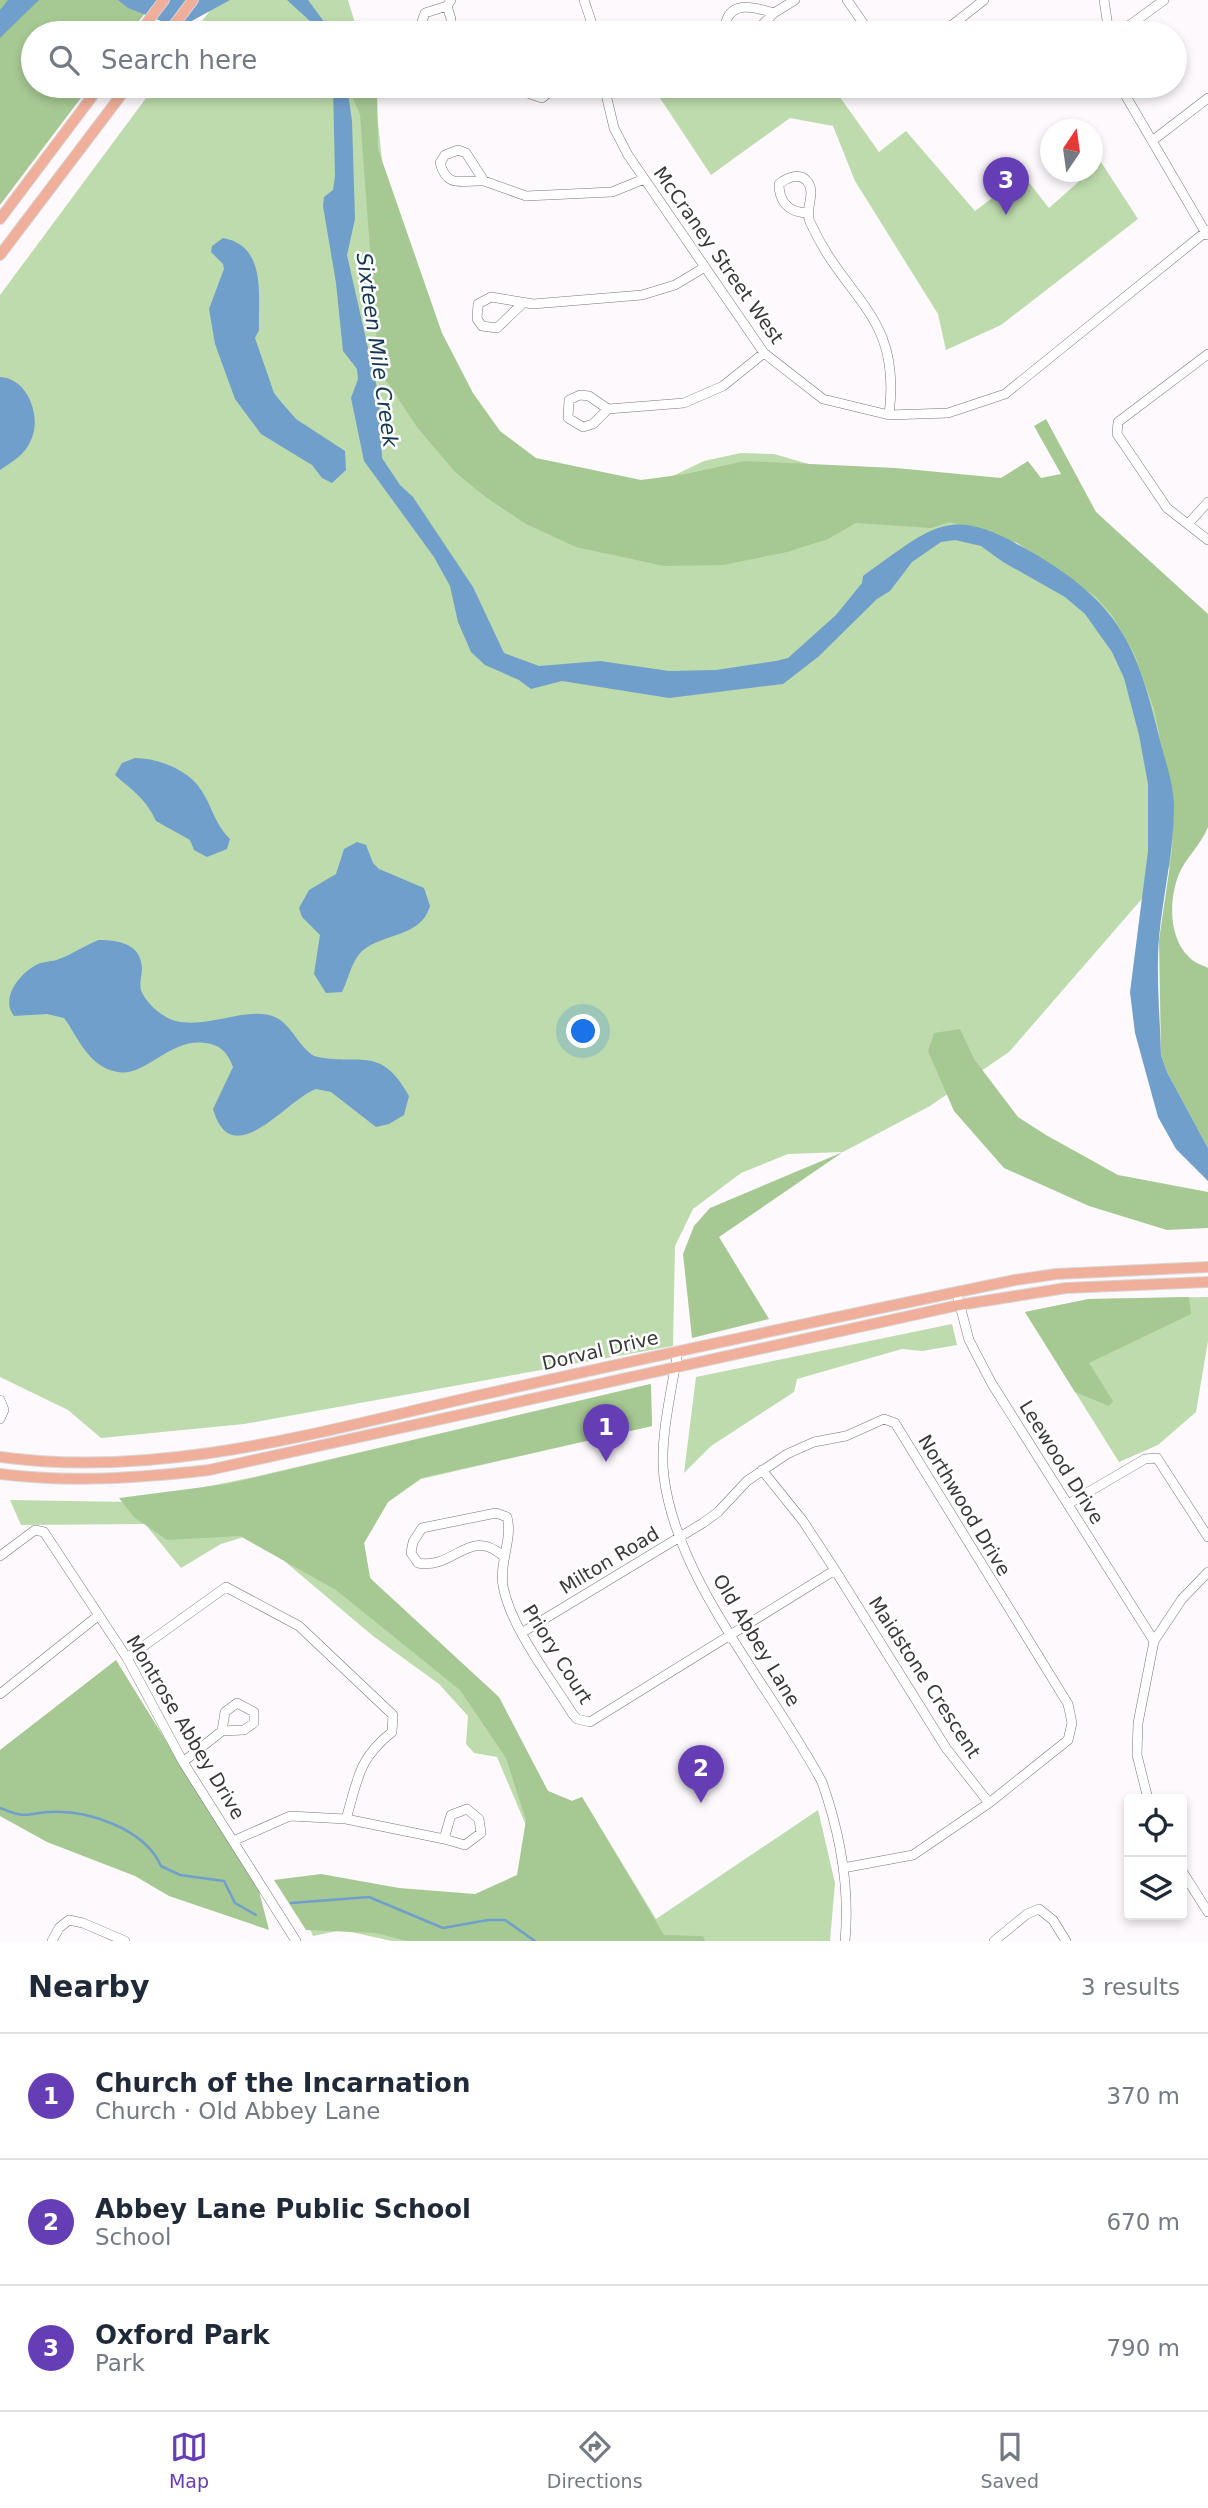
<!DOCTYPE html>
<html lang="en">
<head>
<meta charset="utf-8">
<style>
	:root { --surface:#fff; --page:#f2f2f3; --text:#1f2937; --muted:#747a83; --line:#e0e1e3; --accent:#653eb6 }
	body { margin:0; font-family:"DejaVu Sans",sans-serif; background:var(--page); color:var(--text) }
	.controls { position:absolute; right:21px; bottom:21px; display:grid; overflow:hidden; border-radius:7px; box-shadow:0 4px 10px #0003 }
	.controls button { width:63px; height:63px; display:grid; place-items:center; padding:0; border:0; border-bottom:2px solid var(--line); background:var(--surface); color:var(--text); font:35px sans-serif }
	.compass { position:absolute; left:1040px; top:119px; width:63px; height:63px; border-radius:50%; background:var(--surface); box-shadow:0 4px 10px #0003; rotate:13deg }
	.you { position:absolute; left:584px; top:1032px; width:24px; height:24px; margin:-18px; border:5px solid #fff; border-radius:50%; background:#1a73e8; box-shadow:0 0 0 10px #1a73e833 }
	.badge { display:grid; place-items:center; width:46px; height:46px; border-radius:50%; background:var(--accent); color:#fff; font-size:23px; font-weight:700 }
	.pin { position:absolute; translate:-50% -58px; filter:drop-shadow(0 2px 4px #0008) }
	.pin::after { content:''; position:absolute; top:37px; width:24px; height:21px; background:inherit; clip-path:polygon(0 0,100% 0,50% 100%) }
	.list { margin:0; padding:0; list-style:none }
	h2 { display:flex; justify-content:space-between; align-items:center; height:91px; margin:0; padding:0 28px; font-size:30px }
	h2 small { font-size:23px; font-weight:400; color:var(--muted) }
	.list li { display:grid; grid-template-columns:46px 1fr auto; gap:21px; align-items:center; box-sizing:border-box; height:126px; padding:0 28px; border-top:2px solid var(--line) }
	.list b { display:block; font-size:26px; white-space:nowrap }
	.list p { margin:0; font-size:23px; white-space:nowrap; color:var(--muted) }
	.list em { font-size:23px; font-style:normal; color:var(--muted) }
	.icon { flex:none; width:38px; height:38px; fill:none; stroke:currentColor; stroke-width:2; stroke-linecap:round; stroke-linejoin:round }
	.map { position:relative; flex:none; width:1208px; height:1941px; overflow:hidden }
	.search { position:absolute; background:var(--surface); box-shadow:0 4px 10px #0003; left:21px; right:21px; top:21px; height:77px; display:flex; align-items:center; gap:18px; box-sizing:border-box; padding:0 24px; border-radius:38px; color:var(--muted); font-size:26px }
	.sheet { height:469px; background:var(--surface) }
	nav { display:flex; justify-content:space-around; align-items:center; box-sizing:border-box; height:98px; border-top:2px solid var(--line); background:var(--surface); font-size:19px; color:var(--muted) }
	nav a { display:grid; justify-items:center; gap:4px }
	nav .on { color:var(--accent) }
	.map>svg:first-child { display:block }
</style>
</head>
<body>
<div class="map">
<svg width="1208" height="1941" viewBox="0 0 1208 1941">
	<rect width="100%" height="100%" fill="#fdf9fd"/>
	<!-- green -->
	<path fill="#bddbac" d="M218,0H348L358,33H193Z
		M155,86H374L390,234L440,380L538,471L652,486L704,461L741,453L774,454L843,474L1208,625L1206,825L1009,1052L930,1106L843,1152L788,1154L741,1173L693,1209L675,1246L673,1346L244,1424L101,1438L68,1410L0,1377V295Z
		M652,86H832L879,152L906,131L975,211L1023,175L1049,208L1101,162L1138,219L1001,325L946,350L938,314L855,181L833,126L790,118L711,175Z
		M1208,1297V1341L1196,1412L1158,1445L1119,1462L1025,1312L1089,1299Z
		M952,1324L957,1345L922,1351L902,1349L797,1379L794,1392L711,1446L684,1473L696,1377Z
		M650,1384L652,1426L421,1479L388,1502L364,1543L370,1578L407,1614L531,1761L548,1791L572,1801L582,1797L656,1919L818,1810L835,1883L830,1941H392L342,1930L313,1936L308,1925L411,1894L491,1896L513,1886L526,1868L530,1835L497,1757L474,1753L466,1744L468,1716L439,1684L373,1636L276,1554L247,1536L221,1544L181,1568L145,1524L21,1525L10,1500L130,1502L254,1477Z"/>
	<!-- forest -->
	<path fill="#a6c993" d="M0,0H155L130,33H33V86H90L0,205Z
		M348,86H377L378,149L442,333L473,393L500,431L536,458L641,480L686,474L745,461L896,468L1001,478L1028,461L1041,478L1061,474L1034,426L1046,419L1096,512L1208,614V827C1201,845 1186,857 1179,874C1169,899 1168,937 1189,957C1193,962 1202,965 1208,968V1148L1167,1072L1161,1055L1159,940L1172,851L1174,805L1154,709L1134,653L1112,615L1095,596L1017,543L950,522L931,528L856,523L828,539L787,552L723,565L664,566L576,547L526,524L487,498L455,472L417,427L379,370L360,115Z
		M960,1029L974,1059L1018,1117L1046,1135L1118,1175L1208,1192V1228L1167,1230L1089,1206L1004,1168L954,1111L928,1051L934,1033Z
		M843,1152L719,1237L769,1319L692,1338L683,1254L694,1226L710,1208Z
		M1189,1297L1191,1314L1089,1363L1113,1401L1109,1406L1075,1392L1025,1312L1089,1299Z
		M651,1384L652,1426L421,1478L388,1502L364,1543L370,1578L499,1697L548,1791L572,1801L582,1797L664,1935L703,1936L705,1941H407L376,1933L306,1930L274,1880L321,1874L399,1888L475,1894L517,1875L526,1820L506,1758L460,1690L336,1590L240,1536L167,1540L134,1517L119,1498L227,1484Z
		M116,1660L259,1891L269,1930L169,1896L135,1876L47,1842L0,1816V1750Z"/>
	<!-- water -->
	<path fill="#719fcb" d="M8,0H39L0,38V10Z
		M118,0H230L179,28L128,8Z
		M287,0H308L325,23L329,33H318L311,22Z
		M333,86H347L352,121L355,219L347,255L379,397L382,458L400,485L413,497L473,587L504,653L539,666L600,661L669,671L716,670L776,661L788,658L836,615L862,583L863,576C941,520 951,504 1040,557C1122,607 1138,649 1160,740C1165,761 1174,784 1174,807C1174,851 1163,894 1159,938C1156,976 1160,1017 1161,1055L1167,1072L1208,1148V1181L1176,1149L1158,1117L1135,1033L1130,992L1148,851V784L1139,735L1124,678L1112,652L1085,614L1065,597L1003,562L981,546L955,540L941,542L912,562L890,591L877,599L818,657L783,684L669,698L562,681L531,689L519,680L485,665L471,652L458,622L450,586L434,557L364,461L351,398L358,379L357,369L343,351L336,283L323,206L324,197L333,190L335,176Z
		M223,238C267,246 258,295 259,330L255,338L274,393L282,403L296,419L345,451L346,470L332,483L322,478L312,465L261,434L235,399L215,344L209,309L224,269L223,264L211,252L212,246Z
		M0,377C28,378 42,417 31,440C25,455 13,461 0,470Z
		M135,758C157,758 186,769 199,787C212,804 213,822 230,839L227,849L207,857L194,850L190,840L156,821C146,799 133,791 115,775L122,763Z
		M357,842L366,845L373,863L379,869L424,888L430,906C421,938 382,933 362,951C351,962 349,978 342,992L326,993L314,974L320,935L302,917L299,908L309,890L336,874L344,849Z
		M99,940C119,940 141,944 142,968C142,975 139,983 141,990C144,1000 157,1012 166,1017C198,1035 248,1003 277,1018C292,1026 299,1047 314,1056C358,1067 380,1043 409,1096L404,1115L389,1124L376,1127L331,1092L316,1089C287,1099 232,1175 213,1109L233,1067C229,1056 223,1047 211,1044C168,1033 145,1084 110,1070C86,1061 78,1037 64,1018L47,1014L14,1016C0,999 19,973 38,964C45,961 52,962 59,959C73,954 85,945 99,940Z"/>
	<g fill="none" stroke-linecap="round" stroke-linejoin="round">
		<!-- stream -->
		<path stroke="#719fcb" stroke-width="2.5" d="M0,1808C27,1819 23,1814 48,1812C87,1809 145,1829 161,1866L180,1875L224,1881L235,1903L256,1915
			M291,1903L369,1897L443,1928L488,1920H505L535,1941"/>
		<!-- minor casing -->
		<g stroke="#797679" stroke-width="10">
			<path id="minor" d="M584,0L595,33
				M847,0L870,33
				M1104,0L1109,33
				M447,6L451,19V33
				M422,33L420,27L425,13L447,6L451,0
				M730,33L725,29C727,0 752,6 774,13
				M754,33L774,13L795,0
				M942,33L984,0
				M1119,33L1164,0
				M527,86L530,94L542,98L557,86
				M604,86L614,128L628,155L764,353L823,399L889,415L948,413L1005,394L1208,230
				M1120,86L1207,235
				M1152,141L1208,98
				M484,181C462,180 447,189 440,163L445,155L458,150L466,153L484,181L526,196L612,192L644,179
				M806,213C788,212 779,201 779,184C786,178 799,172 807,181C817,193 804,209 810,222C846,302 902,314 889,415
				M522,304L497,328L482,326L477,319L478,304L491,297L533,304L642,295L675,285L705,267
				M1208,354L1118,422L1117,434L1167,508L1208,540
				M608,409L593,424L583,427L568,418L569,400L580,395L589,396L608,409L684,403L723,386L764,353
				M1188,524L1208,502
				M958,1298L969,1340L992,1384L1154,1641
				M678,1351C672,1388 659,1441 664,1477C677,1582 772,1688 822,1782C840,1833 850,1887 845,1941
				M0,1400L4,1410L0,1419
				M762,1470L803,1521L835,1570
				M1068,1504L1145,1459L1157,1458L1208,1537
				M0,1556L35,1530L44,1532L127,1658L183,1762L296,1941
				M503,1556C470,1526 454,1570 418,1563L411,1553L413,1542L422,1528L496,1513L507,1517C513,1539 499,1562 503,1586C511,1628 549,1676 572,1713L577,1719L590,1722L835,1570L946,1748L989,1803L913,1855L843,1868
				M523,1632L703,1523L718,1512L747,1481L787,1454L814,1442L846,1436L884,1419L895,1423L1068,1704L1072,1723L1068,1740L989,1803
				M127,1658L226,1587L299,1626L393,1715L392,1732C358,1759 358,1779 346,1819
				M0,1694L99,1615
				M183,1762L222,1731L244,1730L254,1723V1712L237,1703L225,1712L222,1731
				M1148,1799L1137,1755L1138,1723L1154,1641L1182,1599L1208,1572
				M467,1809L479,1819L481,1833L465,1845L444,1839L451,1815Z
				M233,1841L290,1816L346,1819L444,1839
				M1182,1871L1208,1912
				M52,1941L59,1928L69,1920L83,1923L125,1941
				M994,1941L1027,1914L1039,1909L1053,1920L1066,1941"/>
		</g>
		<!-- major casing -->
		<g stroke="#d7d7d7" stroke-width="12">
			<path id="major" d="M139,33L164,0
				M168,33L193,0
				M0,219L100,86
				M0,255L128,86
				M0,1457C168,1480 331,1428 494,1392C667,1353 841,1316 1015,1280L1056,1274L1208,1267
				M0,1474C70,1483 139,1478 209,1470L959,1305L1066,1288L1208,1282"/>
		</g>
		<!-- minor -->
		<use href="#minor" stroke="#fff" stroke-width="9"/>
		<!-- major -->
		<use href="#major" stroke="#f0af9a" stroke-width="10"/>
	</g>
	<g text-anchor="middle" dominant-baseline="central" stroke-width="5" stroke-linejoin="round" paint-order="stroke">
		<!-- street labels -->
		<g font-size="19" fill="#393839" stroke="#fff">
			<text transform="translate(719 255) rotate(55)">McCraney Street West</text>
			<text transform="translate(600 1350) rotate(-13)">Dorval Drive</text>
			<text transform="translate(1062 1462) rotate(58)">Leewood Drive</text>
			<text transform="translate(965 1505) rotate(59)">Northwood Drive</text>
			<text transform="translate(609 1560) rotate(-31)">Milton Road</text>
			<text transform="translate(757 1640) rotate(59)">Old Abbey Lane</text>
			<text transform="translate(558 1654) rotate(58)">Priory Court</text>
			<text transform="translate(925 1677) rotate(57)">Maidstone Crescent</text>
			<text transform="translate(186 1727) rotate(59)">Montrose Abbey Drive</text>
		</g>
		<!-- water labels -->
		<g font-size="21" font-style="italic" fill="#123553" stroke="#fff">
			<text transform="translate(377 350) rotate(82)">Sixteen Mile Creek</text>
		</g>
	</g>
</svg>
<div class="controls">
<button><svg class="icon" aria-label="locate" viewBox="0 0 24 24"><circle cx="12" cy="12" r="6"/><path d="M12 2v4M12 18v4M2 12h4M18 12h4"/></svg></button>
<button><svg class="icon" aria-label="layers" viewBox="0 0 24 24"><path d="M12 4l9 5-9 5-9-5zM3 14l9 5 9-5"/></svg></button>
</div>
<svg class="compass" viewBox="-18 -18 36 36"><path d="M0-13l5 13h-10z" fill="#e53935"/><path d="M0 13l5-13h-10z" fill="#747a83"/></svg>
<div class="you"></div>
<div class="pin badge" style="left:606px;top:1462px">1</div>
<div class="pin badge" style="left:701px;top:1803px">2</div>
<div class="pin badge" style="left:1006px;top:215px">3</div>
<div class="search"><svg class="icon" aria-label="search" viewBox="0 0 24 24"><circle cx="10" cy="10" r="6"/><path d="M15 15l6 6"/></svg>Search here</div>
</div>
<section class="sheet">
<h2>Nearby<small>3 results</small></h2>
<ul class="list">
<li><span class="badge">1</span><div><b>Church of the Incarnation</b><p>Church · Old Abbey Lane</p></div><em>370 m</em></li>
<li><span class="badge">2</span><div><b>Abbey Lane Public School</b><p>School</p></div><em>670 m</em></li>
<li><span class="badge">3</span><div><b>Oxford Park</b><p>Park</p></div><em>790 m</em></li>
</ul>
</section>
<nav>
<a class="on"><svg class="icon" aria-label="map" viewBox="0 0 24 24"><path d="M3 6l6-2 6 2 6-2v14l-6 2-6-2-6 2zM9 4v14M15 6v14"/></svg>Map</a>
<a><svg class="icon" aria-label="directions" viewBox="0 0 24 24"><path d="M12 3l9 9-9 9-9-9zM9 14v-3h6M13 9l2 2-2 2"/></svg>Directions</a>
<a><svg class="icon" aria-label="saved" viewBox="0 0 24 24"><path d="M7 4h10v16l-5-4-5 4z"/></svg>Saved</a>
</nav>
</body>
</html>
